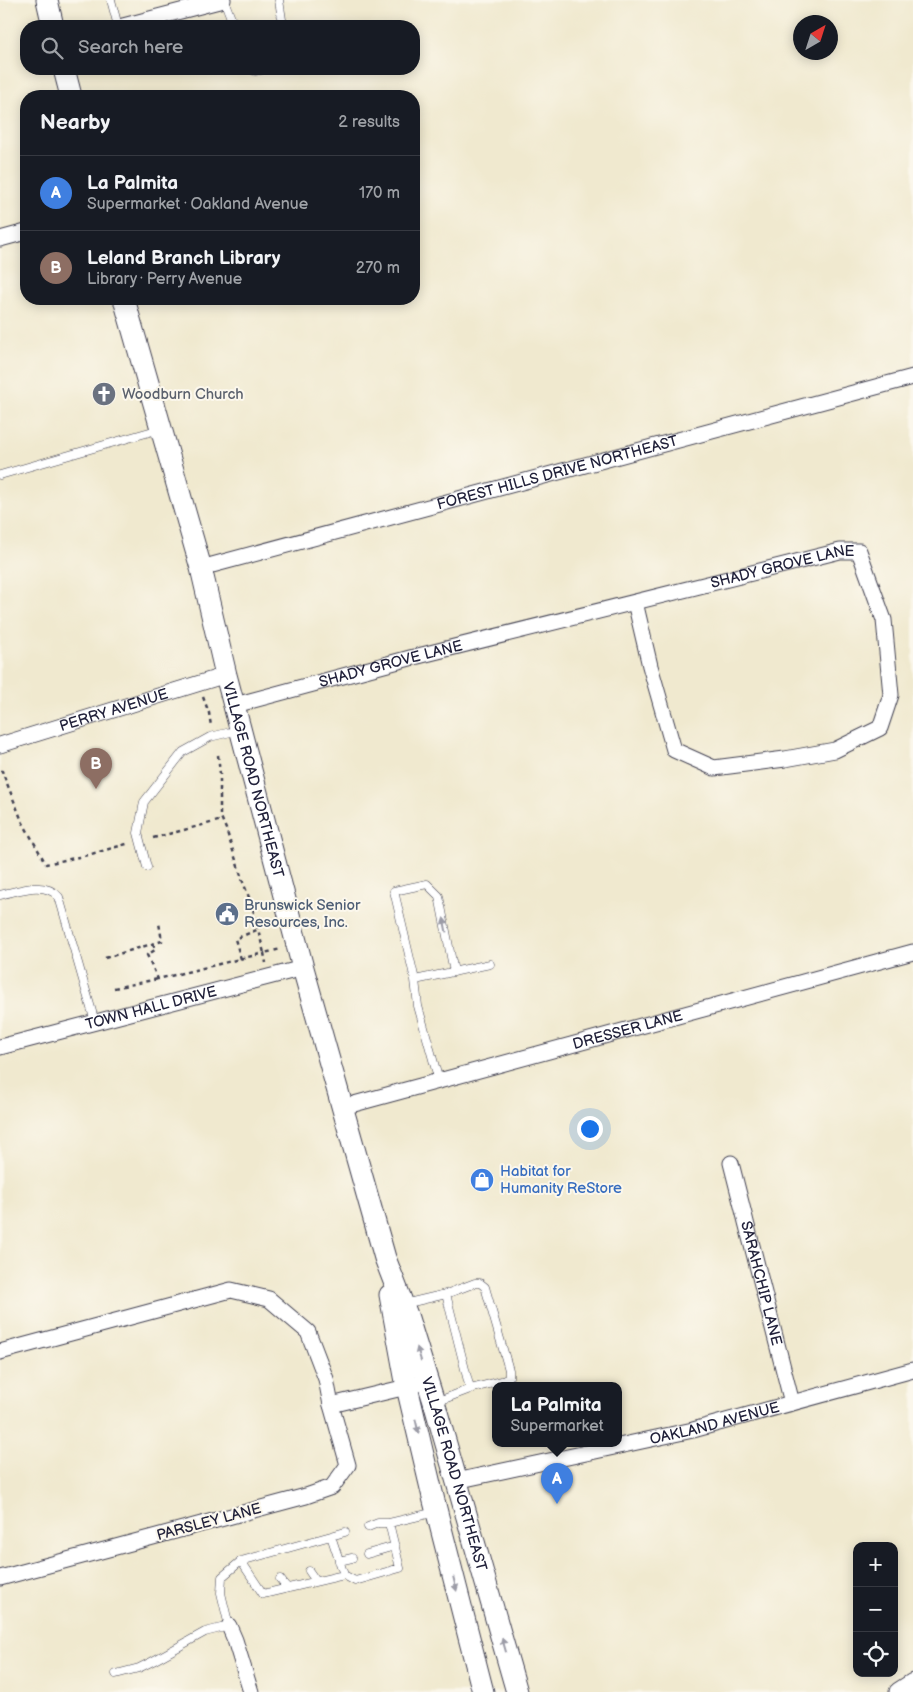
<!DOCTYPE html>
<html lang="en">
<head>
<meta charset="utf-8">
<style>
	:root { --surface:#171b24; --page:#20242c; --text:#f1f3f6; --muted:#9ea1a6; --line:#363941; --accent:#0f766e }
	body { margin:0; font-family:"Balsamiq Sans",sans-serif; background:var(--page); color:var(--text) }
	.controls { position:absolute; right:15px; bottom:15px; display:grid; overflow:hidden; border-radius:10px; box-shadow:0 2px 12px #0003 }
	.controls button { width:45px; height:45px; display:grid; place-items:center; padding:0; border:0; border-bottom:1px solid var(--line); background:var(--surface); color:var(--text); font:25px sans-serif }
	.compass { position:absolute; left:793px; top:15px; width:45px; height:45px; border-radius:50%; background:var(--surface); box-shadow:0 2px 12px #0003; rotate:39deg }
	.you { position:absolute; left:589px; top:1128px; width:18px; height:18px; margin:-12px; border:4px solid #fff; border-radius:50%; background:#1a73e8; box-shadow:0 0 0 8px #1a73e833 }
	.badge { display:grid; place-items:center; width:32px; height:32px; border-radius:50%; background:var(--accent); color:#fff; font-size:16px; font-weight:700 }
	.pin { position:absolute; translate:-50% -41px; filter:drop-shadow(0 1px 2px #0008) }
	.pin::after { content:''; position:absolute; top:26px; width:18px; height:15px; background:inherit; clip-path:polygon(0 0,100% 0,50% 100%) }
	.popup { position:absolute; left:492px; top:1382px; width:130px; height:65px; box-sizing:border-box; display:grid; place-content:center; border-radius:10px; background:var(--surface); filter:drop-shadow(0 1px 4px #0005); font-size:16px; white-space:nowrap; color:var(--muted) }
	.popup b { font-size:19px; color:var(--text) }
	.popup::after { content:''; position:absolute; left:50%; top:100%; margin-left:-10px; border:10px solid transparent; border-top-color:var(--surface) }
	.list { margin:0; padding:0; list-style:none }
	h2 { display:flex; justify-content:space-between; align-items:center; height:65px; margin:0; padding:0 20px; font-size:21px }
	h2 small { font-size:16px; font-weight:400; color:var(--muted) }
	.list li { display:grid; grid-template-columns:32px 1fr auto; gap:15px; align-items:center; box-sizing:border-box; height:75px; padding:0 20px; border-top:1px solid var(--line) }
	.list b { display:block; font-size:19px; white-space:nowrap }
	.list p { margin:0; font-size:16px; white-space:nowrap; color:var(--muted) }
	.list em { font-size:16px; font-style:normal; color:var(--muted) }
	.icon { flex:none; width:28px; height:28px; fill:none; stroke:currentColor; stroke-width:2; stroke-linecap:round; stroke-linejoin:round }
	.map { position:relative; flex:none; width:913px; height:1692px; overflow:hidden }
	.search { position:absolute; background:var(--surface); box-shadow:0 2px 12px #0003; left:20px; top:20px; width:400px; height:55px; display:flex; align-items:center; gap:12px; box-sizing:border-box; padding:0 18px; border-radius:20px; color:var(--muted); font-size:19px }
	.panel { position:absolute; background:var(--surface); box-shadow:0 2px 12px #0003; left:20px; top:90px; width:400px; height:215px; border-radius:20px }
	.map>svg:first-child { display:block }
</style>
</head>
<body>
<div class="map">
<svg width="913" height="1692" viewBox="0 0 913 1692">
	<rect width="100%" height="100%" fill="#fbf7ec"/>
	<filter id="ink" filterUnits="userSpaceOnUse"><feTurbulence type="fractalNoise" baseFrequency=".02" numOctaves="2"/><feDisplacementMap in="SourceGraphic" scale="10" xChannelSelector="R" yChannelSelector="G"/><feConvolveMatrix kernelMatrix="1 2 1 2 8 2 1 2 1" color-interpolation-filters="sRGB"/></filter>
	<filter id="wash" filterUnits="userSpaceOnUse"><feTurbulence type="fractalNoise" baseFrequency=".0096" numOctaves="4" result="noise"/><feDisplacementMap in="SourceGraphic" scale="20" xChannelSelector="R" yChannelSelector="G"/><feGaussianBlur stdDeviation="1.12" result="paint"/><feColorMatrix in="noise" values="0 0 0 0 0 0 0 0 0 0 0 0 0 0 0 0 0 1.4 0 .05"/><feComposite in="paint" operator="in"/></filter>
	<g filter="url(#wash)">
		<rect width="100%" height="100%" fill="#f0e9cf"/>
	</g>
	<g filter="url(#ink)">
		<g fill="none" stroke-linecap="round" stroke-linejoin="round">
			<!-- service casing -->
			<g stroke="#414051" stroke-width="9">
				<path id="service" d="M111,0L118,26
					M224,0L234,26
					M279,0L283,26
					M160,16L163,26
					M251,69L255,71L265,69
					M0,475L160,429
					M147,867L138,833L144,802L183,752L210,737L239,730
					M0,895C19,891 44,880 59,897L95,1022
					M415,980L394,891L427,884L439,896L454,972
					M439,1081L418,1006L415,980L490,964
					M446,1294L475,1283H480L485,1287L509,1370V1377L505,1380L470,1389
					M404,1304L446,1294L470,1389L436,1402
					M368,1527L378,1523H389
					M331,1536L345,1532
					M367,1554L395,1546
					M241,1561L263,1594L344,1575
					M339,1561L352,1558
					M309,1571L316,1581
					M280,1579L287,1588
					M116,1674L139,1668L153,1661L205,1632L229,1626L221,1593L222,1577L241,1561L331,1536L344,1575L355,1581L400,1568L389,1523L436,1512"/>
			</g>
			<!-- minor casing -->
			<g stroke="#414051" stroke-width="17">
				<g id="minor">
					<path d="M123,26L223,0"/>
					<path d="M0,239L26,232"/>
					<path id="s1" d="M201,568L913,377"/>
					<path id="s2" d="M235,705L410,658L840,551H859L884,620L891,695L880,728L835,750L785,759L714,768L674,750L650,666L635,602"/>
					<path id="s3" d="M0,745L226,675"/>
					<path id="s4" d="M0,1047L303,968"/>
					<path id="s5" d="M343,1107L913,952"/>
					<path id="s6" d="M731,1163L792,1403"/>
					<path d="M0,1352L231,1290L269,1299L308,1332L326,1379L331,1405L348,1465L332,1487L306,1496L0,1578"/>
					<path d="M331,1405L415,1385"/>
					<path id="s7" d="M456,1481L693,1430L913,1370"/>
					<path d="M229,1626L235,1640L251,1692"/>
				</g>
			</g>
			<!-- tertiary casing -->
			<g stroke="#414051" stroke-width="21">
				<path id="tertiary" d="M899,1692L913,1683"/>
			</g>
			<!-- secondary casing -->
			<g stroke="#414051" stroke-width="23">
				<g id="secondary">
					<path d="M47,0L53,26"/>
					<path d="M64,69L71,96"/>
					<path id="s8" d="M124,299L201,568L226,675L303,968L385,1258L407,1315L434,1402L517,1692"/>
					<path d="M390,1295L407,1387L434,1501L483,1692"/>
				</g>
			</g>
			<!-- path -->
			<path stroke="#414051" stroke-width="2.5" stroke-dasharray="4 4" stroke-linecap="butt" d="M203,697L209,713L211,726
				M218,755L220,774V815L226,829L243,882L252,905L264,953L281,949
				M0,771H2L22,821L46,864L88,855L130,843
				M153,838L222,820
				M153,943L155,950L147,955L158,979L264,953L266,963
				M105,958L162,941L159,923
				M241,959L235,939L259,929
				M114,988L158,979"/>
			<!-- service -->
			<use href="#service" stroke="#fff" stroke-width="8"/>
			<!-- minor -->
			<use href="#minor" stroke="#fff" stroke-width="15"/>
			<!-- tertiary -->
			<use href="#tertiary" stroke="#fff" stroke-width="19"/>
			<!-- secondary -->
			<use href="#secondary" stroke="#fff" stroke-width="21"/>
		</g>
		<!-- one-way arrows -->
		<defs><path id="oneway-solid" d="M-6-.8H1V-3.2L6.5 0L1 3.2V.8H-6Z" transform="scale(1.25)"/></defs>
		<g fill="#9c9ca7">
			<use href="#oneway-solid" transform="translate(445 925) rotate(-101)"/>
			<use href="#oneway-solid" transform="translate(419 1354) rotate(-107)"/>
			<use href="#oneway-solid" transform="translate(417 1426) rotate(77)"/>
			<use href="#oneway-solid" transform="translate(455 1584) rotate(76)"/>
			<use href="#oneway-solid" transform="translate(504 1645) rotate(-106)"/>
		</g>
	</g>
	<!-- icons -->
	<defs>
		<g id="church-disc" transform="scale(1.25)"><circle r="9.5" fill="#6b7280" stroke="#fbf7ec"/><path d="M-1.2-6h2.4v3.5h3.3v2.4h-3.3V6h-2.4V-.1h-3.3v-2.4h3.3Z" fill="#fff"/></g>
		<g id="civic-disc" transform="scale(1.25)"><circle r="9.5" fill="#5c6f8a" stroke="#fbf7ec"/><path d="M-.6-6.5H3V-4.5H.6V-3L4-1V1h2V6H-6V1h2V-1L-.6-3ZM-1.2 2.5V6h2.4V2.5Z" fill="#fff"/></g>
		<g id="shop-disc" transform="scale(1.25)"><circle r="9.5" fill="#3f7fe0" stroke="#fbf7ec"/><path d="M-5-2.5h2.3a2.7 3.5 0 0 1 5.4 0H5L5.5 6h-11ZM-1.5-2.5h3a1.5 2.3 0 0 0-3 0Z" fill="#fff"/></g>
	</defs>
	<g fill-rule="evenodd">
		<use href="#church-disc" x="104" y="394"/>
		<use href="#civic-disc" x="227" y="914"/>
		<use href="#shop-disc" x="482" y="1180"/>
	</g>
	<g text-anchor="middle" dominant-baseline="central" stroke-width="4" stroke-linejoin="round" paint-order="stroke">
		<!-- worship labels -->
		<g font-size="15" fill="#5b616d" stroke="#fbf7ec" text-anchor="start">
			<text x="122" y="394">Woodburn Church</text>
		</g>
		<!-- street labels -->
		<g font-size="15" fill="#22223b" stroke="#fbf7ec">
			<text stroke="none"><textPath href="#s1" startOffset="369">FOREST HILLS DRIVE NORTHEAST</textPath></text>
			<text stroke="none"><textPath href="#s2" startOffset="565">SHADY GROVE LANE</textPath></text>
			<text stroke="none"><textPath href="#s2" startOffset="161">SHADY GROVE LANE</textPath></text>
			<text stroke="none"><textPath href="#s3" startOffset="119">PERRY AVENUE</textPath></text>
			<text stroke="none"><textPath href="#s8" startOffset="498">VILLAGE ROAD NORTHEAST</textPath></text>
			<text stroke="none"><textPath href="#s4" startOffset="156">TOWN HALL DRIVE</textPath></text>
			<text stroke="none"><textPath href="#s5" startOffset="295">DRESSER LANE</textPath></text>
			<text stroke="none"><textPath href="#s6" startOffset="124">SARAHCHIP LANE</textPath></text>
			<text stroke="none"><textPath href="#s7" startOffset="265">OAKLAND AVENUE</textPath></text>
			<text stroke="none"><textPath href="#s8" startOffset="1221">VILLAGE ROAD NORTHEAST</textPath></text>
			<text transform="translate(209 1522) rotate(-15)">PARSLEY LANE</text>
		</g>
		<!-- service labels -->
		<g font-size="15" fill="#4e5e75" stroke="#fbf7ec" text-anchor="start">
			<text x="244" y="905">Brunswick Senior<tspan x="244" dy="17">Resources, Inc.</tspan></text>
		</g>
		<!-- shop labels -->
		<g font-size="15" fill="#366cbe" stroke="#fbf7ec" text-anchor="start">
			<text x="500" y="1171">Habitat for<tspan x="500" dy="17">Humanity ReStore</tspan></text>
		</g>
	</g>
</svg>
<div class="controls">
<button>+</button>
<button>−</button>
<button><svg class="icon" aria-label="locate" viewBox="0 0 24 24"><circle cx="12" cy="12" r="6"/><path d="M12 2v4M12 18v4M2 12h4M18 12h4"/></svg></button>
</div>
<svg class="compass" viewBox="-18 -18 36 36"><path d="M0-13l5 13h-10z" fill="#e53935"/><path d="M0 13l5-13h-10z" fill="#9ea1a6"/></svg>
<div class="you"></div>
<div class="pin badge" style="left:557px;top:1504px;background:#3f7fe0">A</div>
<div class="popup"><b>La Palmita</b>Supermarket</div>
<div class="pin badge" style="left:96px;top:789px;background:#8d6e63">B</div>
<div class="search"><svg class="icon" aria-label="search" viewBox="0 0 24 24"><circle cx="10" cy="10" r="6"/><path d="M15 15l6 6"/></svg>Search here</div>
<section class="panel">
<h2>Nearby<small>2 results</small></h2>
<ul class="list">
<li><span class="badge" style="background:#3f7fe0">A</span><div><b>La Palmita</b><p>Supermarket · Oakland Avenue</p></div><em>170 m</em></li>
<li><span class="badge" style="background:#8d6e63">B</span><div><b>Leland Branch Library</b><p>Library · Perry Avenue</p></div><em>270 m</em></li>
</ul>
</section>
</div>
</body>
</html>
